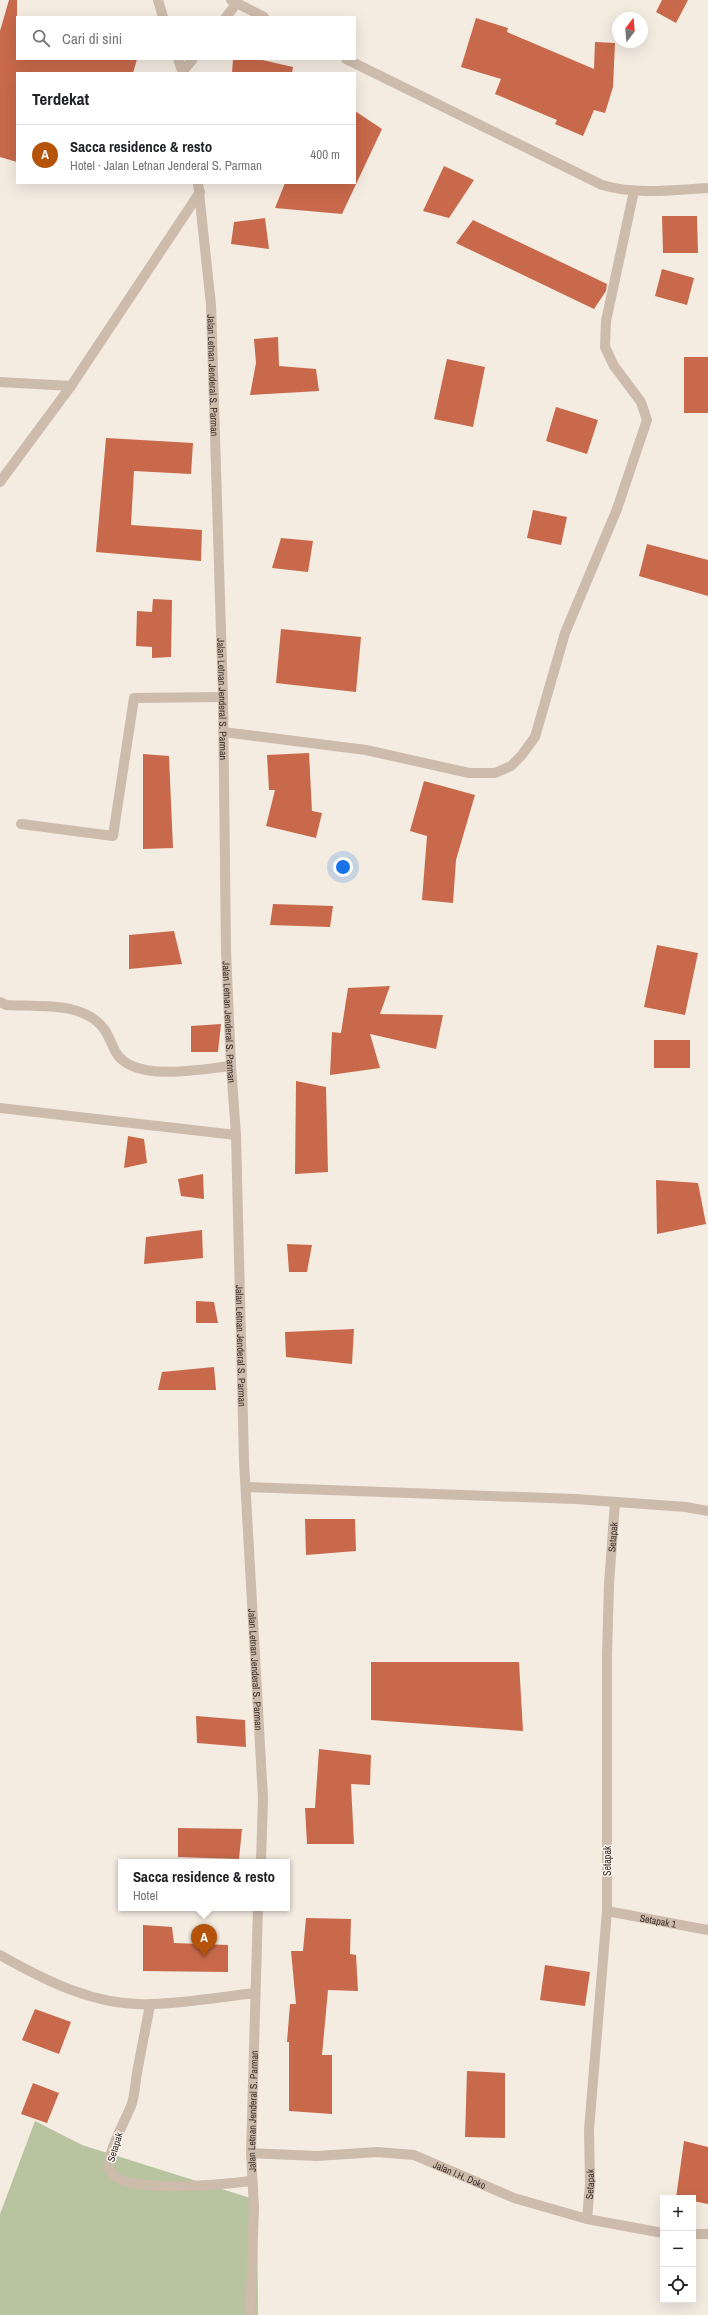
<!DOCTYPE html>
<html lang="id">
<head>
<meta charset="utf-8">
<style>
	:root { --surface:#fff; --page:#f6f6f6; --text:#202124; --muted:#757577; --line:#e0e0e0; --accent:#b45309 }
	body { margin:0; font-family:"Archivo Narrow",sans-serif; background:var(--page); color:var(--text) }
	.controls { position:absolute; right:12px; bottom:12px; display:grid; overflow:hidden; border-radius:0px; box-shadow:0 4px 16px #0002 }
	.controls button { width:36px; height:36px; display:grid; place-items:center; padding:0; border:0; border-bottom:1px solid var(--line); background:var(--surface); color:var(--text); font:20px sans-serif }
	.compass { position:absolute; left:612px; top:12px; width:36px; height:36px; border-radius:50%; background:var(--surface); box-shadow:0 4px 16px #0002; rotate:16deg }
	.you { position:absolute; left:343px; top:867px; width:14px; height:14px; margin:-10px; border:3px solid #fff; border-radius:50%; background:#1a73e8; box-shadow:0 0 0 6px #1a73e833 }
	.badge { display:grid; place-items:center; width:26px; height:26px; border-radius:50%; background:var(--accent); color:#fff; font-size:13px; font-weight:700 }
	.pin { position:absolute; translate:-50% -33px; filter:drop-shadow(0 1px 2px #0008) }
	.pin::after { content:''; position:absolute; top:21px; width:14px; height:12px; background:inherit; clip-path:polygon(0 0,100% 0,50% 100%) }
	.popup { position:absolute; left:118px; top:1859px; width:172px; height:52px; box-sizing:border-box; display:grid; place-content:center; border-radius:0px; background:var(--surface); filter:drop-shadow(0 1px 3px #0005); font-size:13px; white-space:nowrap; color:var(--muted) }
	.popup b { font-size:15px; color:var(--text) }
	.popup::after { content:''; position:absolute; left:50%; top:100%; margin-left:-8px; border:8px solid transparent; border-top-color:var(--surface) }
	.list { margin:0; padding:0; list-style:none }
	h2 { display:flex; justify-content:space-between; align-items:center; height:52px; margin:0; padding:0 16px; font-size:17px }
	h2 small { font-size:13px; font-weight:400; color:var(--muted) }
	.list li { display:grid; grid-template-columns:26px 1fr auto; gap:12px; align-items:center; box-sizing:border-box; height:60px; padding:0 16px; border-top:1px solid var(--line) }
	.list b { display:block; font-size:15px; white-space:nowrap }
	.list p { margin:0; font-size:13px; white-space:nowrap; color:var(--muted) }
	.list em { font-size:13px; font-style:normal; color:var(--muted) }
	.icon { flex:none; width:22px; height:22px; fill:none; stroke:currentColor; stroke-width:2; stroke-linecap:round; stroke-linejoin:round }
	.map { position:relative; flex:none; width:708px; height:2315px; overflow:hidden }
	.search { position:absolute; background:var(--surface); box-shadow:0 4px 16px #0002; left:16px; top:16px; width:340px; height:44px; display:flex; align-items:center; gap:10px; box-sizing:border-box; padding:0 14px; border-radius:0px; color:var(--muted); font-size:15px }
	.panel { position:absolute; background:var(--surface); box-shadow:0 4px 16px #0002; left:16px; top:72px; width:340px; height:112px; border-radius:0px }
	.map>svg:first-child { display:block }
</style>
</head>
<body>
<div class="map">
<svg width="708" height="2315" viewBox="0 0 708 2315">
	<rect width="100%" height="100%" fill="#f4ebe1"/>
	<!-- green -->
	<path fill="#b8c4a0" d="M35,2121L82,2145L257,2200L258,2315H0V2214Z"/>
	<!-- building -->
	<path fill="#c8694b" d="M9,0H17V59H137L133,73H17V162L0,157V31Z
		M662,0H688L676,23L656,12Z
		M476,18L508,28L507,32L594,69L595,42L615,43L613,87L605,113L594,110L583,136L555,124L557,120L495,94L501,79L461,67Z
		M233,59H258L293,67L292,73H232Z
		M355,111L382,129L342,214L275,208L285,183H355Z
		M444,166L474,180L449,218L423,211Z
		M662,216H697L698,253H663Z
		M265,218L269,249L231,244L234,222Z
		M473,220L607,284L606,291L594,309L456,243Z
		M662,269L694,278L687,305L655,296Z
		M278,337L279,366L316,369L319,391L250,395L256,363L254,339Z
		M684,357H708V413H684Z
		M447,359L485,367L473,427L434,419Z
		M556,407L598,420L587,454L546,441Z
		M106,438L193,443L191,474L134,471L131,525L202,530L201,561L96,552Z
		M533,510L567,517L561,545L527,538Z
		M281,538L313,541L308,572L272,568Z
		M647,544L708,560V596L639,576Z
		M153,599L172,600L171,657L152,658V647L136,646L137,611L152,612Z
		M281,629L361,637L356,692L276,683Z
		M309,753L312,811L322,813L316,838L266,826L275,790H269L267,755Z
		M143,754L169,756L173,848L143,849Z
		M424,781L475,795L456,860L453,903L422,900L427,836L410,831Z
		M273,904L333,906L330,927L270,925Z
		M174,931L182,964L129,969V935Z
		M657,945L698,953L685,1015L644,1007Z
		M390,986L380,1014L443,1015L436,1049L370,1034L380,1068L330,1075L332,1032L341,1033L348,988Z
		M221,1024L218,1052H191V1026Z
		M654,1040H690V1068H654Z
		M296,1081L326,1087L328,1172L295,1174Z
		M128,1136L144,1139L147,1163L124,1168Z
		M203,1174L204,1199L181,1196L178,1179Z
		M656,1180L698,1183L706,1224L657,1234Z
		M202,1230L203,1258L144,1264L146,1237Z
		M287,1244L312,1245L307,1272H289Z
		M196,1301L214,1302L218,1323H196Z
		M354,1329L352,1364L286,1357L285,1332Z
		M214,1367L216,1390H158L162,1372Z
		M305,1519H355L356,1551L306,1555Z
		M371,1662H519L523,1731L371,1720Z
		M196,1716L245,1720L246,1747L197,1743Z
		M319,1749L371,1755L370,1785L351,1784L354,1844H307L305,1808H315Z
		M178,1828L242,1829L239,1859L178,1857Z
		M306,1918L351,1919L350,1954L356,1955L358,1991L328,1990L322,2055H332V2114L289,2111V2042H287L290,2004H296L291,1951H303Z
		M143,1925L172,1927L174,1943L228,1945V1972L143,1971Z
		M545,1965L590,1972L585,2006L540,2000Z
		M35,2009L71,2022L59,2054L22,2040Z
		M467,2071L505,2073V2138L465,2137Z
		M33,2083L59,2093L47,2123L21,2114Z
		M684,2141L708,2147V2204L693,2201V2198H676Z"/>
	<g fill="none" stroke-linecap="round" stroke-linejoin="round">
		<!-- minor -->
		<g stroke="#cdbbac" stroke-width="10">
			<path d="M158,0L163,17"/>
			<path d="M231,0L264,17"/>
			<path d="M226,17L237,3"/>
			<path d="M178,59L183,73"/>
			<path d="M346,59L602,185C637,195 672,190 708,188"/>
			<path d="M183,71L193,59"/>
			<path id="s1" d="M198,183L211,305L223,697L226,950L231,1066L236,1135L244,1461L263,1798L261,1862"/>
			<path d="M0,382L71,386"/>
			<path d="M0,482L71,386L200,192"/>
			<path d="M223,732L366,750L469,773H495L511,766L521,756L535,737L565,633L617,509L647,420L641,402L614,366L605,347L606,321L634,191"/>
			<path d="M21,824L113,836L134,698L223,697"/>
			<path d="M0,1002L6,1005C37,1007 84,1001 104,1029C114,1043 112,1056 130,1065C156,1078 202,1069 231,1066"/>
			<path d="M0,1108L236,1135"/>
			<path d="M246,1487L575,1499L686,1507L708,1511"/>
			<path id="s2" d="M607,1911L708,1930"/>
			<path d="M0,1955C46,1981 97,2007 152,2004C186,2003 220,1997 255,1993"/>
			<path d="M150,2005C146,2027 141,2050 137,2073C135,2084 135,2096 131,2106C126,2119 104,2158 110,2171C120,2195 228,2184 251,2181"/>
			<path id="s3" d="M251,2153L317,2156L377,2152L414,2155L514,2198L587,2219L663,2233"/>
			<path id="s4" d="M587,2219L590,2184L589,2130L607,1911V1655L609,1584L615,1502"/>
			<path d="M693,2234H708"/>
			<path id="s5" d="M250,2315L254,2208L251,2153L258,1908"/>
		</g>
	</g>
	<g text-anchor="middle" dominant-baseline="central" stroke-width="3" stroke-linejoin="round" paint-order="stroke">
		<!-- street labels -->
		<g font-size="10" fill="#3b302b" stroke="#fbf5ee">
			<text stroke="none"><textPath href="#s1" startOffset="193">Jalan Letnan Jenderal S. Parman</textPath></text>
			<text stroke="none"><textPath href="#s1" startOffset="517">Jalan Letnan Jenderal S. Parman</textPath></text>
			<text stroke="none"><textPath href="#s1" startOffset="840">Jalan Letnan Jenderal S. Parman</textPath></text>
			<text stroke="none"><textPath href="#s1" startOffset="1164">Jalan Letnan Jenderal S. Parman</textPath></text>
			<text stroke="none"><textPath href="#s4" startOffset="683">Setapak</textPath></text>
			<text stroke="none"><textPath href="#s1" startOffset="1488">Jalan Letnan Jenderal S. Parman</textPath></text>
			<text transform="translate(607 1861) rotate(-90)">Setapak</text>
			<text stroke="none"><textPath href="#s2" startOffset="52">Setapak 1</textPath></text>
			<text stroke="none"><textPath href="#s5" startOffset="204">Jalan Letnan Jenderal S. Parman</textPath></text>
			<text transform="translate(115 2147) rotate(-73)">Setapak</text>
			<text stroke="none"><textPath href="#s3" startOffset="213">Jalan I.H. Doko</textPath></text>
			<text stroke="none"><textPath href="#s4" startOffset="35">Setapak</textPath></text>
		</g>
	</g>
</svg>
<div class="controls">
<button>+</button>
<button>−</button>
<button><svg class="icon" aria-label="locate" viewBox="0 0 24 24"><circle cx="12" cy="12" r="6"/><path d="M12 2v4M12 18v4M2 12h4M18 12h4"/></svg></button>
</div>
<svg class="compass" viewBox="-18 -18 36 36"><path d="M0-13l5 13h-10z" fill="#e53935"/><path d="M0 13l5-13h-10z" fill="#757577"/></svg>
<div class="you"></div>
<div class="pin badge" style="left:204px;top:1957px">A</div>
<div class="popup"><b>Sacca residence &amp; resto</b>Hotel</div>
<div class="search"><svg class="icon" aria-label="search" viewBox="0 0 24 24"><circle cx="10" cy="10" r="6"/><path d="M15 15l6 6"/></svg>Cari di sini</div>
<section class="panel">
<h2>Terdekat<small></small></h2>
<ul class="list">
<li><span class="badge">A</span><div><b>Sacca residence &amp; resto</b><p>Hotel · Jalan Letnan Jenderal S. Parman</p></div><em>400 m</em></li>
</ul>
</section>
</div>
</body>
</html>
